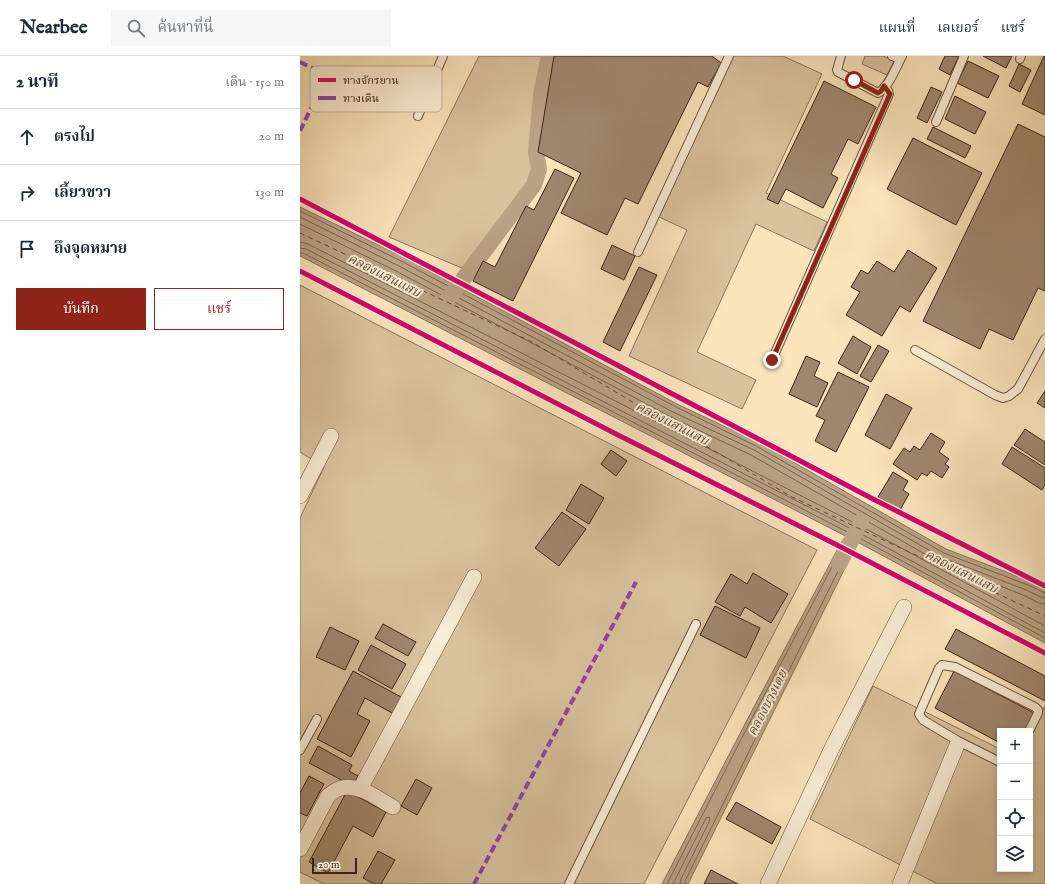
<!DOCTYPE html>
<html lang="th">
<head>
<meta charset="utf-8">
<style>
	:root { --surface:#fff; --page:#f6f6f7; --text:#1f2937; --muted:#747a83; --line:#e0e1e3; --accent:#8f2418 }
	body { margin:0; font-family:"IM FELL English","Noto Serif Thai",serif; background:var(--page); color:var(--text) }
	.controls { position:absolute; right:12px; bottom:12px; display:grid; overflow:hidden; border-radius:0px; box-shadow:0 2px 6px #0003 }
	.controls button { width:36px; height:36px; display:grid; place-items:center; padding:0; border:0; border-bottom:1px solid var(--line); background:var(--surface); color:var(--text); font:20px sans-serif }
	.scale { position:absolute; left:12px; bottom:10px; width:45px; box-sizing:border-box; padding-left:4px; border:2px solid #3c2418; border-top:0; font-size:11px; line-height:14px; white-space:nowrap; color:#3c2418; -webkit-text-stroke:3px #fbedd3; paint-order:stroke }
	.stop { position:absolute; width:12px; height:12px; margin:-9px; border:3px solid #8f2418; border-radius:50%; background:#fff }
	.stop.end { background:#8f2418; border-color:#fff; box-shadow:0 1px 4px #0008 }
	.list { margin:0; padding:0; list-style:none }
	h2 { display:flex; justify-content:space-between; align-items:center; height:52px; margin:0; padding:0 16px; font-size:17px }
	h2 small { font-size:13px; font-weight:400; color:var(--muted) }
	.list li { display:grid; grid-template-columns:26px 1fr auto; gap:12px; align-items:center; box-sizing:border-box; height:56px; padding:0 16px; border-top:1px solid var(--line) }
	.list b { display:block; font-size:15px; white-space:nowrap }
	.list em { font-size:13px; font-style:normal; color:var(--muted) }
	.actions { display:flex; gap:8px; padding:12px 16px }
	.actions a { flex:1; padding:9px 0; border:1px solid var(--accent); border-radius:0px; text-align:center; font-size:14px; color:var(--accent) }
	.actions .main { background:var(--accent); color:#fff }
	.icon { flex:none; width:22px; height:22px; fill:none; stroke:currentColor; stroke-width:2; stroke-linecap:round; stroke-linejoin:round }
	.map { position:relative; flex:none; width:745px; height:828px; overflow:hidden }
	header { display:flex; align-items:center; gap:24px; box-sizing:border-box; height:56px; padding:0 20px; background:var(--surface); border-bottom:1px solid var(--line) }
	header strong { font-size:19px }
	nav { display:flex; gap:22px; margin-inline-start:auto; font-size:14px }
	.search { width:280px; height:36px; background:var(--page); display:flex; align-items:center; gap:10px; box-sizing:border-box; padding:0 14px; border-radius:0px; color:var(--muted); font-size:15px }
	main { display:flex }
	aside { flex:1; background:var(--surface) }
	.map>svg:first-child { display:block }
</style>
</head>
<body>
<header>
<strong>Nearbee</strong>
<div class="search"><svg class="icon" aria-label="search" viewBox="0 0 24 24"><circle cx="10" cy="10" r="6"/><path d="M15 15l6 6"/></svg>ค้นหาที่นี่</div>
<nav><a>แผนที่</a><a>เลเยอร์</a><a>แชร์</a></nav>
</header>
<main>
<aside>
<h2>2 นาที<small>เดิน · 150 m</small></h2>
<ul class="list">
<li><svg class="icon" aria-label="ahead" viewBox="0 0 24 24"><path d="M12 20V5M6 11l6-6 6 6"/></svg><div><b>ตรงไป</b></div><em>20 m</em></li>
<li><svg class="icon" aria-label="right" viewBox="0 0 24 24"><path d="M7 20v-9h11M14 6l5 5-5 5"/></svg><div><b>เลี้ยวขวา</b></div><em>130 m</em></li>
<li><svg class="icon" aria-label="arrive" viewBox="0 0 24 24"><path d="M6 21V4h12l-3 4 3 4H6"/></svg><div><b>ถึงจุดหมาย</b></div></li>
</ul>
<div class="actions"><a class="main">บันทึก</a><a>แชร์</a></div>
</aside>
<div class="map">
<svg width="745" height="828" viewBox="0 0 745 828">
	<rect width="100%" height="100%" fill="#f9e4bb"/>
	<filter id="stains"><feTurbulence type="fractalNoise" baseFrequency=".005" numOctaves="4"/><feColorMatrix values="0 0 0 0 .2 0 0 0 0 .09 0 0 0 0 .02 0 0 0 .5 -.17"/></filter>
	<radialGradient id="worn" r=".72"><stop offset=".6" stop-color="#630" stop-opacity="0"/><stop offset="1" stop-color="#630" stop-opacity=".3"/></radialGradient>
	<!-- green -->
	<path fill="#d9c39f" stroke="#8a745c" d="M179,0H244L234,44V123L164,213L89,181Z
		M431,0H483L522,18L466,137L527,166L514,195L456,168L397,296L456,324L442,353L329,300L387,174L357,160Z
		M565,0H583L594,5L587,19L562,8Z
		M0,229L517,494L344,828H24L0,816V462L24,411L0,396Z
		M573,630L700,693V813H730V681L745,650V828H638L510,763Z"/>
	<!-- water -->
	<path fill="#b9a384" stroke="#877059" d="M0,151L103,201L377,348L458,386L646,493L730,525L745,534V587L563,489L0,200Z
		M542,485L555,492L388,828H362L446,666Z"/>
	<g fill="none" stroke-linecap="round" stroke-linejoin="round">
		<!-- shore -->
		<path stroke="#7a644e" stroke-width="1" d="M0,155L101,205L376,351L456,390L644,497L728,529L745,537
			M0,161L99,210L373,356L454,394L641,501L726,534L741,541L745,542
			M0,168L96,215L371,361L451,399L639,506L723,539L739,547L745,548
			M0,186L8,188L570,475L745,570
			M0,192L6,193L567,481L745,577
			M0,197H3L565,485L745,582
			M367,828L449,668L542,492L545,491L548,493V495L385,825V828
			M373,828L406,762L409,761L410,764L381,823L380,828"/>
		<!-- canal -->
		<path stroke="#b9a384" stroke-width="16" d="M145,247L234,129L239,113L236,97L241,38L249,0
			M539,508L561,466"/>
		<!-- ferry -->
		<path stroke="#624a38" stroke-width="1" stroke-dasharray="5 4" stroke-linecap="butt" d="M0,177L232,286L490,440L745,560"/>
	</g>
	<!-- building -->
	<path fill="#9e886d" stroke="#3c2418" d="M254,0H412L421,7L408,31L398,26L338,148L325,142L307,179L261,157L281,117L238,96Z
		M645,0H659L650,19L639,13Z
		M683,0H712L706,12Z
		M744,0H745V59L722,48Z
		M668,5L699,20L688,42L657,27Z
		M719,8L731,14L720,36L709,30Z
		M524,25L576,51L558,88L548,83L531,118L538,122L523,152L486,133L478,148L467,143Z
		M631,31L642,36L627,67L617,62Z
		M655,40L686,56L675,78L645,63Z
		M718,68L745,81V235L738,232L713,284L689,273L680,293L623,265Z
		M633,71L671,90L665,102L627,83Z
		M613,82L682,117L656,169L587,133Z
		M255,113L274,122L213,245L173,225L183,205L195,211L226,150L234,154Z
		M312,189L335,200L324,224L301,213Z
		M608,194L637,212L610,256L600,250L582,280L546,259L560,236L551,231L561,214L568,218L577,205L594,216Z
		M339,211L357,219L320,295L303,286Z
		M553,280L571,291L557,318L538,307Z
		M578,289L589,295L571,326L560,320Z
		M506,300L520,306L514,320L528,327L517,351L489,338Z
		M538,316L569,331L536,396L515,385L525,364L516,360Z
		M745,335V352L737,347Z
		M586,338L612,352L590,393L565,379Z
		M725,373L745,386V409L714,389Z
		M631,377L645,386L639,396L649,403L645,408L649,411L642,422L631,415L627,420L622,417L617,424L593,408L604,392L610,396L614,390L620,394Z
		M712,391L745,412V429L742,434L702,408Z
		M311,394L327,405L316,420L301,408Z
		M593,416L608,425L603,434L609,438L600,454L578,441Z
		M281,428L304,442L289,468L266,454Z
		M262,456L286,473L259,510L235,492Z
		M453,517L488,538L471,567L445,551L440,560L415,546L431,518L447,528Z
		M415,550L460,572L446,602L400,579Z
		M83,568L116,586L108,600L75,582Z
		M30,571L59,585L45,614L16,601Z
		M656,573L745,620V645L645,593Z
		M71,589L106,608L92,633L58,614Z
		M53,615L103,642L94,658L65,642L57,658L70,665L51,701L17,683Z
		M654,615L734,657L725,675H700V687L635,652Z
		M18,690L52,709L49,715L58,720L53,730L9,707Z
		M9,720L24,728L7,760L0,757V737Z
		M116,723L132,732L117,759L101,750Z
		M47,735L86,756L73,781L53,770L28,817L9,806Z
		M436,746L481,771L472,788L426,763Z
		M78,795L95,804L81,828H74L63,822Z
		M411,814L438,828H404Z"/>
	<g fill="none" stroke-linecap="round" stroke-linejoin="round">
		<!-- lane casing -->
		<g stroke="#6b5441" stroke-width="10">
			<path id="lane" d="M541,0L537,14L538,16L578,37C589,31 596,11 602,0
				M592,0L600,3
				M720,3L721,0
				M118,60L143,0
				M636,66L664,0
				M338,196L429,0
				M615,294L695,339L703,342L709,340L718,333L745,283
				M472,304L589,38L588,35L585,30
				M0,694L17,663
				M700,706L658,685L623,664L619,658L639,612L642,609L655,611L735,651L738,654V657L729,675
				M269,828L396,568"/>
		</g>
		<!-- street casing -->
		<g stroke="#6b5441" stroke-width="16">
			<path id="street" d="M0,440L31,380
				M60,733L174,521
				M0,793L28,740C32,737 36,733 41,732C60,728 78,743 93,751
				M468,828L532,692L604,551
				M600,828L657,689"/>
		</g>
		<!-- lane -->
		<use href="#lane" stroke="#fbedd3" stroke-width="8"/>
		<!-- street -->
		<use href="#street" stroke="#fbedd3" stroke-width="15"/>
		<!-- quiet -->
		<path stroke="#8e44ad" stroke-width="4" stroke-dasharray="8 4" stroke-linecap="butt" d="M0,6L27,19L0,75
			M174,828L336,526"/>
		<!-- cycleway casing -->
		<g stroke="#fbedd3" stroke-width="8">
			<path id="cycleway" d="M0,143L573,443L745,530
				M0,215L318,379L539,490L745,597"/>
		</g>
		<!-- cycleway -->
		<use href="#cycleway" stroke="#d6006c" stroke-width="5"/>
	</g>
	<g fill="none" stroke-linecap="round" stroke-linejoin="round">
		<!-- route -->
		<path stroke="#8f2418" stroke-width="5" d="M472,304L590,38L584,30L581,35L578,37L554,24"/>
	</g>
	<g text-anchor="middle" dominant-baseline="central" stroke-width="4" stroke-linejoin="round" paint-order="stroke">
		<!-- water labels -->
		<g font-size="13" font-style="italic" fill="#624a38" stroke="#fbedd3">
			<text transform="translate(84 220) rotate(27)">คลองแสนแสบ</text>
			<text transform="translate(372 368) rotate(27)">คลองแสนแสบ</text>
			<text transform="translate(661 516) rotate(27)">คลองแสนแสบ</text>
			<text transform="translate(468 647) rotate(-63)">คลองบางเตย</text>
		</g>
	</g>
	<!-- legend -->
	<rect x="10" y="10" width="132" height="46" rx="6" fill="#fbedd3" stroke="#c2b19b" stroke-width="1"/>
	<rect x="18" y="22" width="18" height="4" fill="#d6006c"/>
	<rect x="18" y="40" width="18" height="4" fill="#8e44ad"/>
	<g font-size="11" fill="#3c2418">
		<text x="43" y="28">ทางจักรยาน</text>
		<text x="43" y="46">ทางเดิน</text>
	</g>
	<rect width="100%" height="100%" filter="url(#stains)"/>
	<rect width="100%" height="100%" fill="url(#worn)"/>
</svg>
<div class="controls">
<button>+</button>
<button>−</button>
<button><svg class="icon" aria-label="locate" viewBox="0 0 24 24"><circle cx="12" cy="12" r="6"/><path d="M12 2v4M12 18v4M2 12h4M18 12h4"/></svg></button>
<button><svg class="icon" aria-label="layers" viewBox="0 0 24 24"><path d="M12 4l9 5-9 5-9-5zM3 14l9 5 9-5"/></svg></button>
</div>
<div class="scale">20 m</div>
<div class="stop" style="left:554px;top:24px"></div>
<div class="stop end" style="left:472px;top:304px"></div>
</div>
</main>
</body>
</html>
